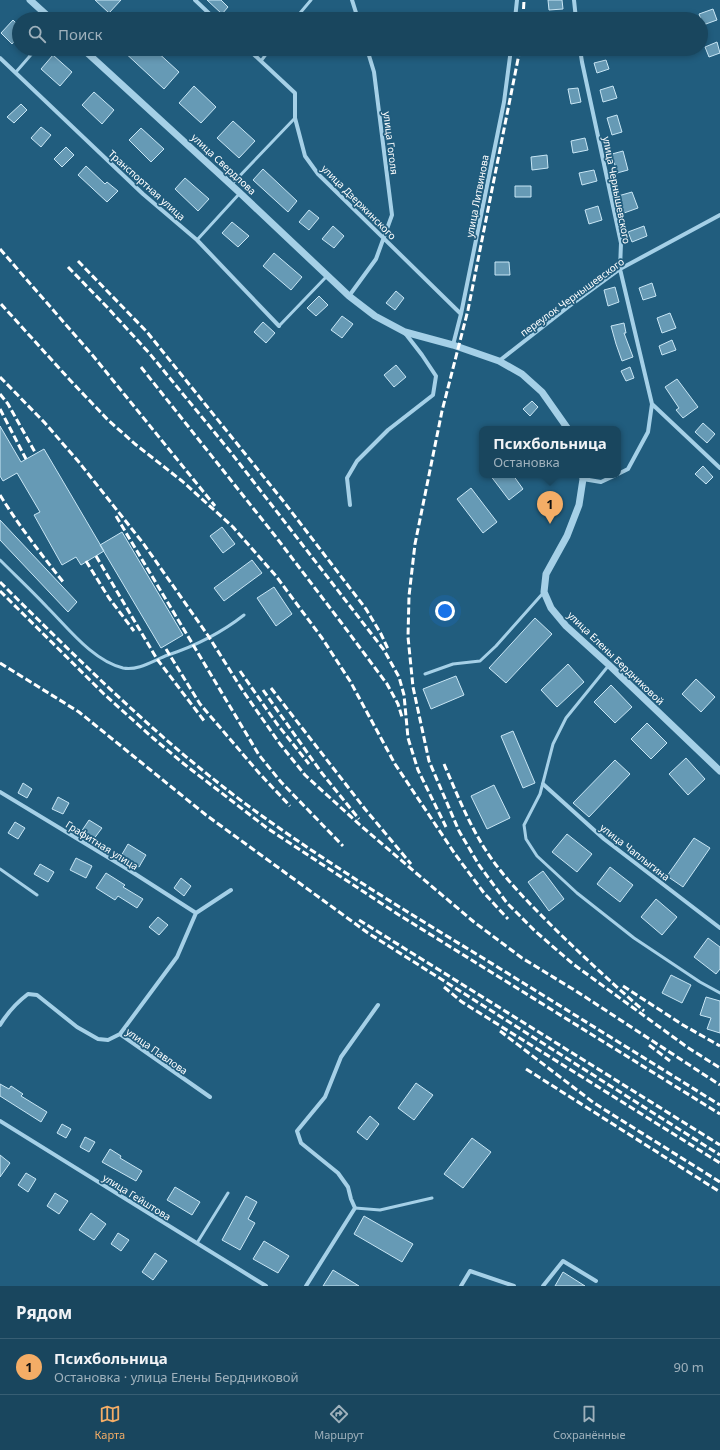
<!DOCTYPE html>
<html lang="ru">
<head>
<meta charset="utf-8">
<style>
	:root { --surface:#19465e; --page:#265067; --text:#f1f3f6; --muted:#9fb1bc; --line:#375e73; --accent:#f4ad66 }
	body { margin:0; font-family:"Noto Sans",sans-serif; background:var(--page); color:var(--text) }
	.you { position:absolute; left:445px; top:611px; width:14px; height:14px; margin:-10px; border:3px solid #fff; border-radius:50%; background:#1a73e8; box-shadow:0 0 0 6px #1a73e833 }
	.badge { display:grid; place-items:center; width:26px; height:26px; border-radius:50%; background:var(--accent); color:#111; font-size:13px; font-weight:700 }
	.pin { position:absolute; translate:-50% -33px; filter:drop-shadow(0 1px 2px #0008) }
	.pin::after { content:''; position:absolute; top:21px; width:14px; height:12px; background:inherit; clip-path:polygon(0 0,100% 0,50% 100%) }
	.popup { position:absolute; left:479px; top:426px; width:142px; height:52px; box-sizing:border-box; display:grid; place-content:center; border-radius:8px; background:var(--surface); filter:drop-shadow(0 1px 3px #0005); font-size:13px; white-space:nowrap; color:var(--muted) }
	.popup b { font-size:15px; color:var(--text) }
	.popup::after { content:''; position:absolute; left:50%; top:100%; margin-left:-8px; border:8px solid transparent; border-top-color:var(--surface) }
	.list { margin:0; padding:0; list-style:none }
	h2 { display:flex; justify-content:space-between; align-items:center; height:52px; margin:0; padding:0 16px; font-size:17px }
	h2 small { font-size:13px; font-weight:400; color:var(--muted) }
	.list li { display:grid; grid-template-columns:26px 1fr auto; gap:12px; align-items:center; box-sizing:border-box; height:56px; padding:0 16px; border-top:1px solid var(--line) }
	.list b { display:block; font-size:15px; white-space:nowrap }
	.list p { margin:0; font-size:13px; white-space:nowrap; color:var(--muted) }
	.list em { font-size:13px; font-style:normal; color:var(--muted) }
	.icon { flex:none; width:22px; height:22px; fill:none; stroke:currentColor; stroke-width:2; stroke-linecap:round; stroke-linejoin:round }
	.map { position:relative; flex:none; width:720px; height:1286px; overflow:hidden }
	.search { position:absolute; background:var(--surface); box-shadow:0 2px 6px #0003; left:12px; right:12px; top:12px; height:44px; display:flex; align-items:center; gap:10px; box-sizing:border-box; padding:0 14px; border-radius:22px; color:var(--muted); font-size:15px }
	.sheet { height:108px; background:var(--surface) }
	nav { display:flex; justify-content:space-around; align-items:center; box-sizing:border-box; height:56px; border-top:1px solid var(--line); background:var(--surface); font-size:11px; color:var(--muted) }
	nav a { display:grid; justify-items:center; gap:2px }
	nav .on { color:var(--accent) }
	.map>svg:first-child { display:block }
</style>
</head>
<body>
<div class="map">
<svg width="720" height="1286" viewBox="0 0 720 1286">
	<rect width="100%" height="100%" fill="#215d7e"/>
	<!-- building -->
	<path fill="#669ab5" stroke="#c8e6f5" d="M95,0H121L109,13Z
		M207,0H221L228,7L222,14Z
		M548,0H562L563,9L549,10Z
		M713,9L717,20L703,25L699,14Z
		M13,20L19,26V36L12,44L1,33Z
		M717,42L720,53L709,57L705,47Z
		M121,49H154L179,72L164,89Z
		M53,55L72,72L60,86L41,69Z
		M606,60L609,69L597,73L594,63Z
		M194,86L216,107L201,123L179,103Z
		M613,86L617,98L603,102L600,90Z
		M578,88L581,102L571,104L568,89Z
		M94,92L114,110L102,124L82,105Z
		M21,104L27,110L14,123L7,117Z
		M617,115L622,132L612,135L607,118Z
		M233,121L255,141L239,158L217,138Z
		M41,127L51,135L41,147L31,138Z
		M141,128L164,149L151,162L129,140Z
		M585,138L588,150L573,153L571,141Z
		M66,147L74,155L62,167L54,159Z
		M623,151L628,170L617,173L612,154Z
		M547,155L548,168L532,170L531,157Z
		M86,166L105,184L107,182L118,191L107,202L78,175Z
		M263,169L297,201L288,212L253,180Z
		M594,170L597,181L582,185L579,173Z
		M185,178L209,199L198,211L175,189Z
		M515,186H531V197H515Z
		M632,192L638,208L624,213L618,196Z
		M598,206L602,220L589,224L585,210Z
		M309,210L319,218L309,230L299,222Z
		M232,222L249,236L238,247L222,233Z
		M333,226L344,236L334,248L322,239Z
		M644,226L647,236L632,242L628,232Z
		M274,253L302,277L291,290L263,266Z
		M495,262H509L510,275H495Z
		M652,283L656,296L643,300L639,288Z
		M615,287L619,302L608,306L604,290Z
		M396,291L404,298L395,310L386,303Z
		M319,296L328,305L316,316L307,308Z
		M670,313L676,328L662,333L657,318Z
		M342,316L353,324L342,338L331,330Z
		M263,322L275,333L266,343L254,332Z
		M624,323L626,333H624L633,357L622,361L616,344L611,326Z
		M672,340L676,350L662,355L659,346Z
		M396,365L406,377L394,387L384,375Z
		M630,367L634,378L626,381L621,371Z
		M677,379L698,407L683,418L676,410L679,408L665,387Z
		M532,401L538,407L530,416L523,409Z
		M703,423L715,434L707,443L695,432Z
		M0,426L21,462L44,449L104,551L81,565L76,557L62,565L34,515L40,512L17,473L3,481L0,476Z
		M703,466L713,477L706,484L695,474Z
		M490,475H513L523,489L509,500Z
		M471,488L497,522L483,533L457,499Z
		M0,520L77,602L68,612L0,540Z
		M222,527L235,544L223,553L210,536Z
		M122,532L183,635L161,648L100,545Z
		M252,560L262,573L224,601L214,588Z
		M274,587L292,614L276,626L257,598Z
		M535,618L552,634L506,683L489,668Z
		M568,664L584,682L557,707L541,690Z
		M456,676L464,695L431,709L423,689Z
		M696,679L715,697L701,712L682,694Z
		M611,685L632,707L615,723L594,702Z
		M647,723L667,743L651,759L631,739Z
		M513,731L535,783L523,788L501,736Z
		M686,758L705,779L688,795L669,774Z
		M615,760L630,774L589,817L573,803Z
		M23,783L32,789L27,798L18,793Z
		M494,785L510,818L487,829L471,796Z
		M58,797L69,803L63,814L52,809Z
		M89,820L102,828L93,840L81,832Z
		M15,822L25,828L18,839L8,833Z
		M567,834L592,854L577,872L552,852Z
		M694,838L710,848L683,887L667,876Z
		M128,844L146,855L139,867L121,856Z
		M76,858L92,866L86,878L70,870Z
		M40,864L54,872L48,882L34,874Z
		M610,867L633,885L620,902L597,884Z
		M543,871L564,899L549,911L528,882Z
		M106,873L125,885L123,887L143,899L137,908L118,896L115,900L96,888Z
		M181,878L191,886L184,896L174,888Z
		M656,899L677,917L662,935L641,917Z
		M158,917L168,925L159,935L149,927Z
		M708,938L720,947V969L716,974L694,957Z
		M671,975L691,985L682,1003L662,993Z
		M706,997L720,1001V1033L707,1029L711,1018L700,1015Z
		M416,1083L433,1095L414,1120L398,1108Z
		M0,1084L9,1089L11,1086L23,1094L21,1096L47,1112L41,1122L0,1096Z
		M370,1116L379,1124L367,1140L357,1132Z
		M62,1124L71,1129L66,1138L57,1133Z
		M85,1137L95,1142L89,1152L80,1147Z
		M472,1138L491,1152L463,1188L444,1174Z
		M110,1149L121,1156L120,1158L142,1171L136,1181L102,1162Z
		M0,1155L10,1163L0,1177Z
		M26,1173L36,1179L28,1192L18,1185Z
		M175,1187L200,1202L192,1215L167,1200Z
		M55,1193L68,1201L59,1214L47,1206Z
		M246,1196L257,1202L248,1219L255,1223L240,1250L222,1240Z
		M91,1213L106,1224L94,1240L79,1230Z
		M364,1216L413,1244L402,1262L354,1234Z
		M118,1233L129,1240L121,1251L111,1244Z
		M264,1241L289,1256L278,1273L253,1259Z
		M155,1253L167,1261L153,1280L142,1272Z
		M333,1270L359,1286H323Z
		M563,1272L585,1286H555Z"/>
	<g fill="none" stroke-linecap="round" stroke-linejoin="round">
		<!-- service -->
		<path stroke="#a5d0e7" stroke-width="3" d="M295,19L311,0
			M261,61L270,49
			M16,72L36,49
			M231,185L295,118
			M197,240L240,193
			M279,326L327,276
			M0,560C16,576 32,591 47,607C68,628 93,661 123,668C139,671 154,660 168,655C195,646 221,633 244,615
			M609,665L566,718L553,744L540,794L524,825L526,839L537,856L577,893L634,938L700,982L720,993
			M425,674L453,664L480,661L496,646L544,592
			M0,869L37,895
			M355,1208L380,1210L432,1198
			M197,1243L228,1193"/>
		<!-- minor -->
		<path stroke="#a5d0e7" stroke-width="4" d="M195,0L215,19
			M352,0L358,19
			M574,0L576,19
			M515,19L517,0
			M248,49L295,93V118L305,156L318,174L461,314
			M580,49L582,62L621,243L620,269L652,404L648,432L628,469L618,474
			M0,58L143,194L197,240L279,326
			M349,296L376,259L392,215L374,72L367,49
			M453,345L461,314L504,102L511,49
			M499,361L568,307L620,269L720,215
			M652,404L720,468
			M583,479L601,482L616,475
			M350,505L347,478L357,461L388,430L433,395L436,376L422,355L405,333
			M543,784L604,839L720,928
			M0,792L129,870L196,913
			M0,1025C8,1012 16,1003 28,994L37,995L77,1027L98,1039L108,1040L120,1034L210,1097
			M120,1034L177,957L196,913L231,890
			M0,1121L266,1286
			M306,1286L355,1208L351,1199L348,1187L338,1173L301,1143L297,1131L325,1097L341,1057L378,1005
			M461,1286L470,1271L514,1286
			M543,1286L563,1261L596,1281"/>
		<!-- tertiary -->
		<path stroke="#a5d0e7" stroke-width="7" d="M30,0L51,19
			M83,49L240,193L349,296L375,316L405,332L453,345L499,361L522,374L542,392L568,429
			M582,475L583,479L579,505L567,536L546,574L544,592L551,608L566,626L609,665L720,771"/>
		<!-- rail -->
		<path stroke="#fff" stroke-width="3" stroke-dasharray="7 3" stroke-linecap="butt" d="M523,19L524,0
			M520,49L468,310L442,411L415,544L409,596L408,637L413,687L429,761L459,831L479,865L507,903L535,931L573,964L687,1047L720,1068
			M0,249L94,357L215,506
			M78,261L147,332L284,502L366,609L381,634L388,649
			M68,267L107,307L150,354L229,450L384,650L399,677L404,695L408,738L418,770L446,827
			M1,304L69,379L108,420L135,444L182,481L233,527L276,576L322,638L350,681L395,764L455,854L484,893L508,919
			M141,367L276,537L340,621L387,684L398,704L402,717
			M0,377L44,422L78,461L143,543L209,637L243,691L280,744L305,775L360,825L416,873L474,922L522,958L576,991L720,1085
			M0,394L8,404L36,454
			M0,409L26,459
			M0,495C19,526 41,554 64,583
			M116,516L259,755L281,782L343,846
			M96,556L157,659L205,722
			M86,561L109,598L134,631
			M0,582C86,667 172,753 272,823C340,871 412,915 483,958C562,1007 641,1056 720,1105
			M0,591L105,695L153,738L184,764L267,828L399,915L720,1114
			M166,649L200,704L259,773L290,806
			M0,663L79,712L206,815L368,933L720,1155
			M240,671L277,724L309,764
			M271,688L365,809L411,864
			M263,690L321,772L359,819
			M444,764C456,792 468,822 485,849C504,879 531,905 557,931C585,958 614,985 644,1011
			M359,920L720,1145
			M623,986L683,1025L720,1046
			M444,987L462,1002L720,1163
			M500,1031L594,1103L720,1182
			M649,1045L670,1061
			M526,1069L720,1192"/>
	</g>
	<g text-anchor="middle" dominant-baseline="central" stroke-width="3.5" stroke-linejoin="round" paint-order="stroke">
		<!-- street labels -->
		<g font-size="10" fill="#fff" stroke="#215d7e">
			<text transform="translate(391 143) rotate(83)">улица Гоголя</text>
			<text transform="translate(224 164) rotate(43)">улица Свердлова</text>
			<text transform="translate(147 185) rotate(42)">Транспортная улица</text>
			<text transform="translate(617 190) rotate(79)">улица Чернышевского</text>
			<text transform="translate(477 196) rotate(-79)">улица Литвинова</text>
			<text transform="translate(359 202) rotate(45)">улица Дзержинского</text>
			<text transform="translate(572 297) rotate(-36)">переулок Чернышевского</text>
			<text transform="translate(616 658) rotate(44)">улица Елены Бердниковой</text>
			<text transform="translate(102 845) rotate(32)">Графитная улица</text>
			<text transform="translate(635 852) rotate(38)">улица Чаплыгина</text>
			<text transform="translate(157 1051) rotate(35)">улица Павлова</text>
			<text transform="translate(137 1197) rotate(32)">улица Гейштова</text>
		</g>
	</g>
</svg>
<div class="you"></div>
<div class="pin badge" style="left:550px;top:524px">1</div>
<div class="popup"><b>Психбольница</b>Остановка</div>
<div class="search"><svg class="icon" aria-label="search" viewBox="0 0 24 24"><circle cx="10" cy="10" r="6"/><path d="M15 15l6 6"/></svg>Поиск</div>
</div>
<section class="sheet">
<h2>Рядом<small></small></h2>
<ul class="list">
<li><span class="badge">1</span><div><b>Психбольница</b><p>Остановка · улица Елены Бердниковой</p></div><em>90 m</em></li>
</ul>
</section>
<nav>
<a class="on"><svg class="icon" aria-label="map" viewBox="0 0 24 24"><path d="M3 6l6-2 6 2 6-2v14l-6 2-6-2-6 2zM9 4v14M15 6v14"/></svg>Карта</a>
<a><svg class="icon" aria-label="directions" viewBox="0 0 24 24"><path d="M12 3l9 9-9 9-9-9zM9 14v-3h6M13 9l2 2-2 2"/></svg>Маршрут</a>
<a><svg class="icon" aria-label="saved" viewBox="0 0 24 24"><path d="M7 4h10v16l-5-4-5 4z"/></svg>Сохранённые</a>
</nav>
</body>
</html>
